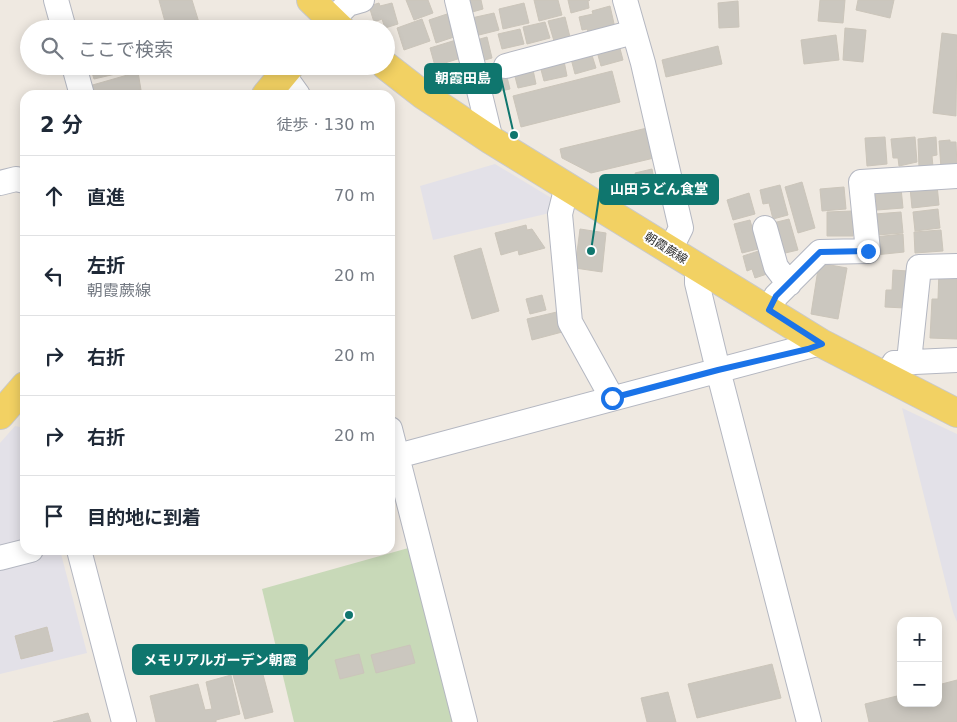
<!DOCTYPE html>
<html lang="ja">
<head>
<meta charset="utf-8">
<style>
	:root { --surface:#fff; --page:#f2f2f3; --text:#1f2937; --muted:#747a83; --line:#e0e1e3 }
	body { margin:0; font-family:"DejaVu Sans","Noto Sans JP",sans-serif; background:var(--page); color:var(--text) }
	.controls { position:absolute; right:15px; bottom:15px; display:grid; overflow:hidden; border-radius:10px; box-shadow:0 2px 12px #0003 }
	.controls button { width:45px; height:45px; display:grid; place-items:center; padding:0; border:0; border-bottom:1px solid var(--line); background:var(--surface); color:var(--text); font:25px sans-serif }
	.stop { position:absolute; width:15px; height:15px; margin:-11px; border:4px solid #1a73e8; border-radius:50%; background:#fff }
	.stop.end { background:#1a73e8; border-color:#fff; box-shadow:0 1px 5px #0008 }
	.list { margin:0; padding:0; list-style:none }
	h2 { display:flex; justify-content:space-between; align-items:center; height:65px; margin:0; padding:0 20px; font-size:21px }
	h2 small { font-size:16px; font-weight:400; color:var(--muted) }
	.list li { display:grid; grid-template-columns:32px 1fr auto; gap:15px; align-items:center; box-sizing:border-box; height:80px; padding:0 20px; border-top:1px solid var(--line) }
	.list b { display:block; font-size:19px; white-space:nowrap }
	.list p { margin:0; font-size:16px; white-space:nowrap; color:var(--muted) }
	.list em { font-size:16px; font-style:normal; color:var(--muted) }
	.icon { flex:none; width:28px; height:28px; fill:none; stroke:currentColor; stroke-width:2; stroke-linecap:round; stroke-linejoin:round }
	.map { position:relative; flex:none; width:957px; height:722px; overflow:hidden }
	.search { position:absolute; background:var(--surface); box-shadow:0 2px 12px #0003; left:20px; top:20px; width:375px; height:55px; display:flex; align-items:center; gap:12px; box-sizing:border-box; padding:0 18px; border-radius:28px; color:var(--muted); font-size:19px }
	.panel { position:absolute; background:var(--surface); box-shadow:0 2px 12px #0003; left:20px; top:90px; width:375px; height:465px; border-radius:15px }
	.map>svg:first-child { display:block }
</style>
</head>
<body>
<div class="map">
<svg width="957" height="722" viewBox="0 0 957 722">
	<rect width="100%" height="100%" fill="#efe9e1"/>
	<!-- industrial -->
	<path fill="#e3e1e8" d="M495,164L553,199L554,212L433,240L420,186Z
		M902,408L957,434V622L953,612Z
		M15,426L25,428V543L0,549V443Z
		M60,550L87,653L0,674V565Z"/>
	<!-- cemetery -->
	<path fill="#c8d9b8" d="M412,547L457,722H294L262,589Z"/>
	<!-- building -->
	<path fill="#cbc7bf" stroke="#cbc5ba" d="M159,0H192L201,29H167Z
		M406,0H428L433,13L414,20Z
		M462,0H481L483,9L465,14Z
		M534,0H558L562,15L539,21Z
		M568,0H590L588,1L589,8L571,13Z
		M820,0H845L843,23L818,21Z
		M858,0H894L890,18L856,10Z
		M738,1L739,27L719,28L718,3Z
		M379,3L380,6L392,3L398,24L385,28L382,19L374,22L369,6Z
		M524,3L529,23L503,29L499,9Z
		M610,6L615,28L589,34L587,29L582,30L579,17L593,14L592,11Z
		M494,13L499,30L471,37L467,19Z
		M447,14L454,37L436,43L429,20Z
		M565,17L570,37L554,41L548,21Z
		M422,19L430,41L404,50L397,28Z
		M545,22L550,38L527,44L523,27Z
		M845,28L866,30L863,62L843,60Z
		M520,29L524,44L502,49L498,34Z
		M942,33L957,35L956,116L933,113Z
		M836,35L839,60L804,64L801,40Z
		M487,37L492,58L478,62L473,41Z
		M456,40L461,58L435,66L430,48Z
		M618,41L623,60L601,66L596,48Z
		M718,46L722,64L666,77L662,60Z
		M590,49L596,68L575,74L570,55Z
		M563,56L567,76L544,81L539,62Z
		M466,62L473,84L456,89L449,68Z
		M504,65L510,89L492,93L486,70Z
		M532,65L536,84L518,88L513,69Z
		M90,66H122L124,72L94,79Z
		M612,71L620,102L521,127L513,96Z
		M138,72L141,90L130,92V95H91L89,86Z
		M647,128L654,158L591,173L562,158L560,149Z
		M885,137L887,164L867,166L865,138Z
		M915,137L917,162L899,166L898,158H893L891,139Z
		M936,137L937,155L932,156L933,167L919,168L918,139Z
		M950,140V142H956L957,167L941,168L939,141Z
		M652,169L655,184L660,183L664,196L643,202L635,173Z
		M802,182L815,228L798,233L785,187Z
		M780,185L788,215L773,219L769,203L763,204L760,190Z
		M937,185L939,205L912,208L910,188Z
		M844,187L846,209L822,211L820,189Z
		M901,188L903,208L877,210L875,190Z
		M749,193L755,214L733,220L727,200Z
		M938,209L940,228L915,231L913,212Z
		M852,211L853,236H827V212Z
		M901,212L903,233L877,235L875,214Z
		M789,219L798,250L781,254L773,223Z
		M750,220L758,249L742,253L734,224Z
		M526,225L527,230L532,229L545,248L519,255L518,250L501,255L495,233Z
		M580,229L606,233L602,272L575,268Z
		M941,230L943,251L915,253L914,232Z
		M903,234L904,252L875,255L874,237Z
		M481,248L499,311L472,319L454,256Z
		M765,249L767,274L755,278L752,269L747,271L743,256Z
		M819,263L847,268L838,319L811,314Z
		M957,269V339L930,338L932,299H938L939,270Z
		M893,270L908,271L905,308L885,307L886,290H892Z
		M542,295L546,310L530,314L526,299Z
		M561,311L566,331L532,340L527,319Z
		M47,627L53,651L21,659L15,636Z
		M410,645L415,663L376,673L371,655Z
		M359,654L364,673L340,679L335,660Z
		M772,664L781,698L697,718L688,684Z
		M261,667L273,712L245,719L233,675Z
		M231,675L240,714L216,720V722H156L150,696L198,684L205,710L212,709L206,682Z
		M957,680V722H869L865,704L901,695V703H938V685Z
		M668,692L676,722H647L641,698Z
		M88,713L91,722H53Z"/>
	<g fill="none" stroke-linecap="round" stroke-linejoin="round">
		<!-- minor casing -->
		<g stroke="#b4b7c1" stroke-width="26">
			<path id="minor" d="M56,0L64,29
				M457,0L491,140
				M625,0L643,63L681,228L670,250
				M332,20L348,4L362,0
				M74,66L82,95
				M506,66L634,32
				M283,74L298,95
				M0,183L16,179L25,181
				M567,186L560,214L570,322L612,398
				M765,228L776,267L789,284
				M697,267V283L718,370L809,722
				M769,310L776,296L820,252L868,251L861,182L957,176
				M909,361L919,267L957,266
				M894,363L957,360
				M390,429L465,722
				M390,458L821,343
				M79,550L124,722
				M0,558L31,550"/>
		</g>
		<!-- major casing -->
		<g stroke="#c9c9c9" stroke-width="30">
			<path id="major" d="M311,0L341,29
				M386,66L422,94L491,140L821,343L957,413
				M266,95L290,66
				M0,415L25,386"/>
		</g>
		<!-- minor -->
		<use href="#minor" stroke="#fff" stroke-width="24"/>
		<!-- major -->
		<use href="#major" stroke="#f2d163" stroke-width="28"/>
	</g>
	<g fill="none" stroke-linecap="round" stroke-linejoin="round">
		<!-- route -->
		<path stroke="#1a73e8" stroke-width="6" d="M612,398L718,370L808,349L822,344L769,310L776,296L820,252L868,251"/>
	</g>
	<g text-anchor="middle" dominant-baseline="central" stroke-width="4" stroke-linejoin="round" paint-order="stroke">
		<!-- street labels -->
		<g font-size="12" fill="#2e2e2e" stroke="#fff">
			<text transform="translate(666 248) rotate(32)">朝霞蕨線</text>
		</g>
	</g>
	<!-- callouts -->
	<path fill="none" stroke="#0f766e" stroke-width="2" d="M514 135L501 78M591 251L600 190M349 615L307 660"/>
	<g fill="#0f766e" stroke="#fff" stroke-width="2">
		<circle cx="514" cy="135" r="5"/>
		<circle cx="591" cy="251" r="5"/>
		<circle cx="349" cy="615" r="5"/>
	</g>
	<g fill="#0f766e" stroke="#0f766e" stroke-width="2">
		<rect x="425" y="64" width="76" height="29" rx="5"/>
		<rect x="600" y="175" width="118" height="29" rx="5"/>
		<rect x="133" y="645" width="174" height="29" rx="5"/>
	</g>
	<g font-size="14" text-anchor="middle" font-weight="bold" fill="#fff">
		<text x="463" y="83">朝霞田島</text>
		<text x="659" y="194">山田うどん食堂</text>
		<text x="220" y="665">メモリアルガーデン朝霞</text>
	</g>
</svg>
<div class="controls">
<button>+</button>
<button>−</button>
</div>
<div class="stop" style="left:612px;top:398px"></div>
<div class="stop end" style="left:868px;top:251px"></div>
<div class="search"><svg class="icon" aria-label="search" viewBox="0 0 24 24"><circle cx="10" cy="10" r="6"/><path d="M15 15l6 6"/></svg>ここで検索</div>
<section class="panel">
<h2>2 分<small>徒歩 · 130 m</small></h2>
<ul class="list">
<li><svg class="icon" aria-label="ahead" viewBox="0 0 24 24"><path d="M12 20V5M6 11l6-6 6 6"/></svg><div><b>直進</b></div><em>70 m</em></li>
<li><svg class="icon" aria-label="left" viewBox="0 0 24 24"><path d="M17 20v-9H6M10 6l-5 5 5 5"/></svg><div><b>左折</b><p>朝霞蕨線</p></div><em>20 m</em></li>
<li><svg class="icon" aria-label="right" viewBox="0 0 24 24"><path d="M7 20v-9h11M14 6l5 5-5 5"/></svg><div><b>右折</b></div><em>20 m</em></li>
<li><svg class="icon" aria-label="right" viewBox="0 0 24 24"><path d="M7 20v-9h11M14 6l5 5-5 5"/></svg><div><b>右折</b></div><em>20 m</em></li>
<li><svg class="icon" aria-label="arrive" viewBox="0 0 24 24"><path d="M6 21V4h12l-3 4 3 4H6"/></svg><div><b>目的地に到着</b></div></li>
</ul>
</section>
</div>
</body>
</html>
